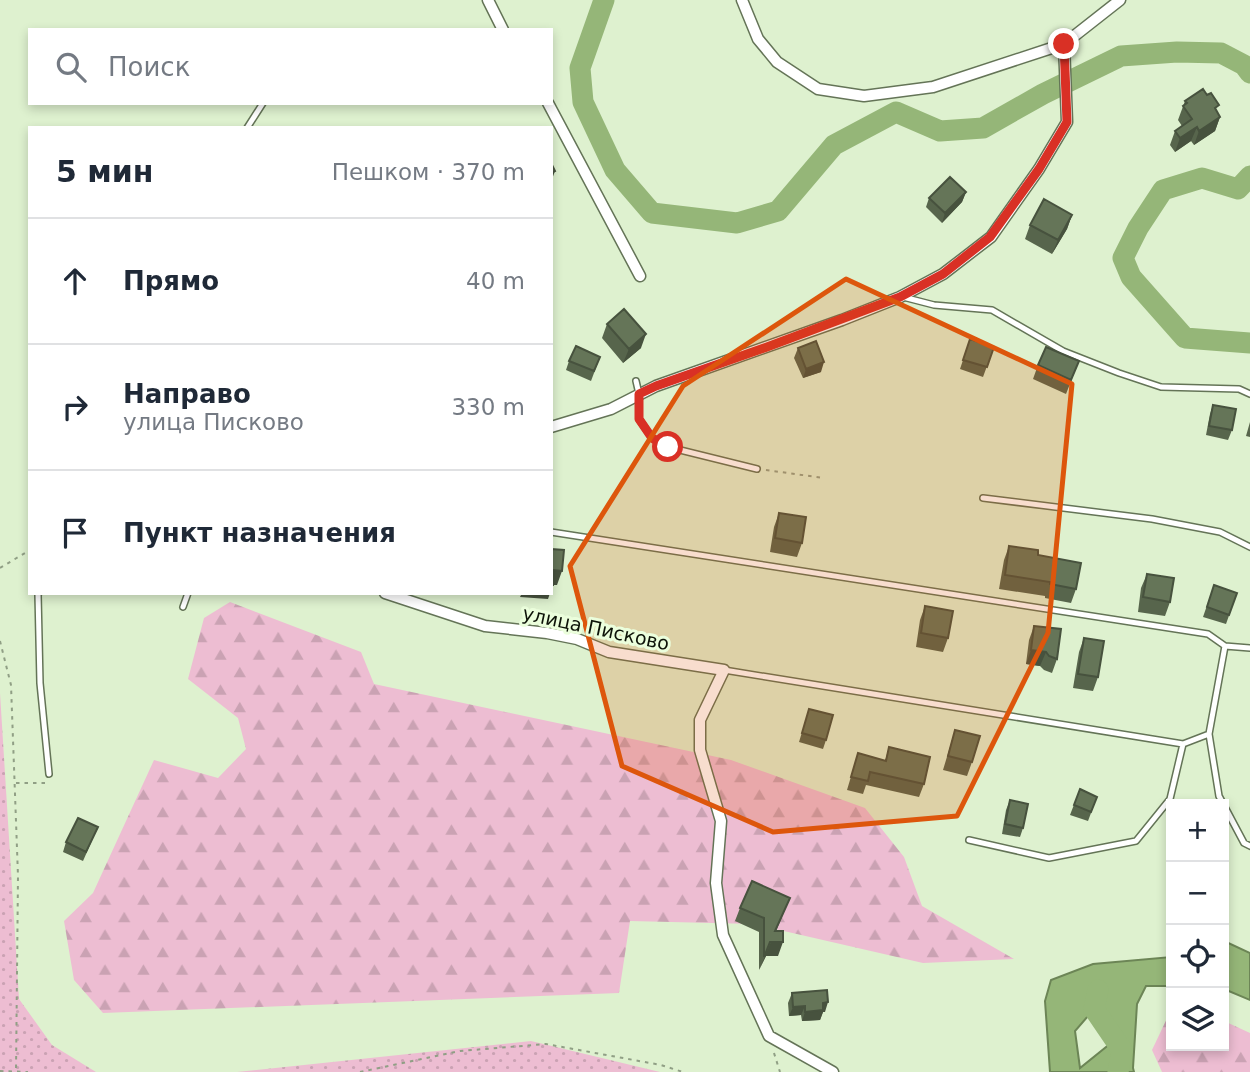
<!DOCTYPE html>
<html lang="ru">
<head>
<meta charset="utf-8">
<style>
	:root { --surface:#fff; --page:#f6f6f7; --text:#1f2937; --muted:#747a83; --line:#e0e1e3 }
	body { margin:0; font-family:"DejaVu Sans",sans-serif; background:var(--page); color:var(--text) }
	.controls { position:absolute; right:21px; bottom:21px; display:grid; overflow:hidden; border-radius:0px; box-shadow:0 4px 10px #0003 }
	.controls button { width:63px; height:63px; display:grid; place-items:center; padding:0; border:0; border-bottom:2px solid var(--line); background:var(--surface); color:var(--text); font:35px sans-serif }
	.stop { position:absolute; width:21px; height:21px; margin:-16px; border:5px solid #d93025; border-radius:50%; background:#fff }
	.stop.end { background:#d93025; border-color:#fff; box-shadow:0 2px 7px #0008 }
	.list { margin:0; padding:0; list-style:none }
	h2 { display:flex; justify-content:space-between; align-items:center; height:91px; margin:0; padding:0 28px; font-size:30px }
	h2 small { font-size:23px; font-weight:400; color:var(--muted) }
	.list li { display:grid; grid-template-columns:46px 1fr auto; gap:21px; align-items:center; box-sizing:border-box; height:126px; padding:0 28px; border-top:2px solid var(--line) }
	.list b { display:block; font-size:26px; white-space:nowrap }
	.list p { margin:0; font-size:23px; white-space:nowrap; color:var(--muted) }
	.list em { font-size:23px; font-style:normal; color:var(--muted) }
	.icon { flex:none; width:38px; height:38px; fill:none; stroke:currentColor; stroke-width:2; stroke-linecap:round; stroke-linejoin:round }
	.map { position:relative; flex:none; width:1250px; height:1072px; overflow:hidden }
	.search { position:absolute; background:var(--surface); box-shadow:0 4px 10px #0003; left:28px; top:28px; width:525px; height:77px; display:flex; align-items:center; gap:18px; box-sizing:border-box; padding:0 24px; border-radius:0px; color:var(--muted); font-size:26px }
	.panel { position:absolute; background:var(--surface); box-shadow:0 4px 10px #0003; left:28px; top:126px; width:525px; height:469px; border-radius:0px }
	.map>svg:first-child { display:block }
</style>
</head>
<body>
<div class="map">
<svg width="1250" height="1072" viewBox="0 0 1250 1072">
	<defs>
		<pattern id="grass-dots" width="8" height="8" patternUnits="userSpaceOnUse" patternTransform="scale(1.75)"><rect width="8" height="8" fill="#edbdd2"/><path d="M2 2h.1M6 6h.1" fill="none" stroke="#caa2b3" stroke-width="1.8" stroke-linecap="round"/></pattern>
		<pattern id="forest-firs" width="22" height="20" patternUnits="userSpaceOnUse" patternTransform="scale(1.75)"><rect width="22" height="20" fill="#edbdd2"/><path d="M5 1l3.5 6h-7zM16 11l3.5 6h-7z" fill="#caa2b3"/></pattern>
	</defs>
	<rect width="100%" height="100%" fill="#def1cf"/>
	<!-- grass -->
	<path fill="url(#grass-dots)" d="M0,693L19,999L52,1045L96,1072H0Z
		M531,1041L660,1072H237Z"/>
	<!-- forest -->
	<path fill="url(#forest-firs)" d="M230,602L361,652L374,684L731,760L865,808L904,857L922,906L1014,959L923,963L753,924L630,921L619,993L103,1013L74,980L64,921L93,893L154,760L218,778L246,749L238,718L188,679L204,618Z
		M1171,1010V1046H1224V1021L1250,1033V1072H1162L1152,1050Z"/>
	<!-- water -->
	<path fill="#95b678" stroke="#6c8556" stroke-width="2" fill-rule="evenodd" d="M1224,941L1250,953V1000L1224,989Z
		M1171,957V986H1146L1137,1004L1133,1068L1134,1072H1050L1045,1001L1051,980L1093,964ZM1088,1016L1107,1015L1112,1021L1111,1043L1080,1068L1075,1031Z"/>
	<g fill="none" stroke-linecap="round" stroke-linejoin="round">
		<!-- river -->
		<path stroke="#95b678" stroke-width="21" d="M604,0L580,68L583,102L615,170L652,213L737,223L778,211L834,145L896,112L940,131L983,128L1043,94L1121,56L1177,52L1221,53L1244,65L1250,73
			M1250,176L1238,189L1202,178L1163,190L1138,228L1123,258L1131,277L1185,338L1250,343
			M1098,990L1094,1009L1122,1050L1118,1072"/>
		<!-- service casing -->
		<g stroke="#647457" stroke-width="8">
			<path id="service" d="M247,128L263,103
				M903,297L934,305L992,310L1063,351L1119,373L1161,387L1239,389L1250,394
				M636,381L639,394V419L652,438L668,447L757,469
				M983,498L1152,519L1220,532L1250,547
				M551,532L1208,634L1225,646L1250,648
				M39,593L38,594L40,683L49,774
				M183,607L188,593
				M724,670L1183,744L1209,734L1225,646
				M1209,734L1219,796L1244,843L1250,846
				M969,840L1049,858L1136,841L1170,799L1183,744"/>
		</g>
		<!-- minor casing -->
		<g stroke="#647457" stroke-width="13">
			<path id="minor" d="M488,0L503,30
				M742,0L758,39L777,62L818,89L864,96L933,87L1064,44L1120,0
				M548,103L640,276
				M551,427L611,409L656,386L842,320L900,297L943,274L991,237L1039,169L1067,122L1064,44
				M385,593L485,626L547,633L577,639L609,652L724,670L700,720V750L721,821L716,883L723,935L769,1036L833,1072"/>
		</g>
		<!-- path -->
		<path stroke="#909f85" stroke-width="2" stroke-dasharray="3.5 5" stroke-linecap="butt" d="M766,470L824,478
			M0,568L30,550
			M0,641L11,685L18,876L16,1071
			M16,783H45
			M774,1053L780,1072
			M0,1071L28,1072
			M360,1072L460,1051L546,1044L661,1065L683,1072"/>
		<!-- service -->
		<use href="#service" stroke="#fff" stroke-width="5"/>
		<!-- minor -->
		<use href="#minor" stroke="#fff" stroke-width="10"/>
	</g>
	<!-- wall -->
	<path fill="#57654c" d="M1207,95L1220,117L1215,131L1194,145L1191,141L1175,152L1170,145L1175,131L1182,126L1178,120L1185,101Z
		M966,192L962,202L942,223L926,207L929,198Z
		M1072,215L1067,229L1052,254L1025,239L1030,225Z
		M607,324L641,348L623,363L602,338Z
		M970,339L994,347L983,377L960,369Z
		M798,348L821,372L803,378L794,358Z
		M600,357L591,381L566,370L569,361Z
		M1079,361L1066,394L1033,379L1038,365Z
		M1213,405L1232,430L1228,440L1206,435L1210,414Z
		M1250,422V437L1246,436Z
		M779,513L802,543L797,557L770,552L774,527Z
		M1009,546L1038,555L1076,589L1071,603L1045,598V596L999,589L1004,560Z
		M1147,574L1170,602L1165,616L1138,612L1141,588Z
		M1214,585L1237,593L1226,624L1203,617Z
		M925,606L948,638L943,652L916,647L920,620Z
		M1034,626L1057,659L1052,673L1044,670L1040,666L1026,664L1029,640Z
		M1084,638L1098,677L1093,691L1073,688L1079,652Z
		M809,709L826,740L823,749L799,742Z
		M955,730L972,762L967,776L943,770Z
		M889,747L924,784L919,797L866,785L863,794L847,790L858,753L885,761Z
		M1080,789L1097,797L1088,821L1070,815Z
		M1010,800L1023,828L1020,837L1002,834L1006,810Z
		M94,836L83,861L63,852L66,842Z
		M790,898L776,931L778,956H766L759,970V932L735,921L740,908Z
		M792,993L825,1012H823L820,1020L802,1021L801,1015L789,1016L788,1003Z"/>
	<!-- shaded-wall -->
	<path fill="#47523e" d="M1220,117L1215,131L1194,145L1199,131Z
		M1197,127L1191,141L1175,152L1180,138Z
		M555,171L551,182V173Z
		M966,192L962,202L942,223L945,213Z
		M1072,215L1067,229L1052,254L1058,240Z
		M646,334L641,348L623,363L629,349Z
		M824,362L821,372L803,378L806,369Z
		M554,570L562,571L557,585H551Z
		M522,593H550L548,599L520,597Z
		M1031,650L1046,652L1040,666L1026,664Z
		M790,898L771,942H783L778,956H766L759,970Z
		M828,1002L825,1012H823L820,1020L802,1021L805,1012L823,1003Z
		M805,1006L801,1015L789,1016L793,1007Z"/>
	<!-- building -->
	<path fill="#657558" stroke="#47523e" stroke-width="2" d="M1203,89L1207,95L1211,93L1219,105L1215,108L1220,117L1199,131L1197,127L1180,138L1175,131L1192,119L1183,106L1187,103L1185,101Z
		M551,163L555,171L551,173Z
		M950,177L966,192L945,213L929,198Z
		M1044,199L1072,215L1058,240L1030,225Z
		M624,309L646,334L629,349L607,324Z
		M970,339L994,347L987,367L963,360Z
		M816,341L824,362L806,369L798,348Z
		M576,346L600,357L594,371L569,361Z
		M1046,347L1079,361L1071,380L1038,365Z
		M1213,405L1236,409L1232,430L1209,426Z
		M779,513L806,517L802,543L775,538Z
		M1009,546L1038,550V555L1081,563L1076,589L1050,584V582L1005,575Z
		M551,549L564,550L562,571L554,570L553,585H551Z
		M1147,574L1174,578L1170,602L1143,597Z
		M1214,585L1237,593L1229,615L1207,607Z
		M925,606L953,611L948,638L921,633Z
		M1034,626L1061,629L1057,659L1049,656L1046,652L1031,650Z
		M1084,638L1104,641L1098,677L1078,674Z
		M809,709L833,715L826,740L802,733Z
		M955,730L980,736L972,762L948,756Z
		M889,747L930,757L924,784L870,772L868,781L851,777L858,753L886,761Z
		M1080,789L1097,797L1091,812L1074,805Z
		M1010,800L1028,804L1023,828L1005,824Z
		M78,818L98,827L86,852L66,842Z
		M752,881L790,898L775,931H783V942H770L764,957V918L740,908Z
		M827,990L828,1002L823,1003V1010L805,1012V1006L793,1007L792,993Z"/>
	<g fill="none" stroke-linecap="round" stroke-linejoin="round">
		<!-- route -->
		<path stroke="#d93025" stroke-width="9" d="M668,447L652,438L639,419V394L656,386L767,347L900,297L943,274L990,237L1039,169L1067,122L1064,44"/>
	</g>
	<!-- marked area -->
	<path fill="#dd560c" fill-opacity="0.2" stroke="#dd560c" stroke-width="5" stroke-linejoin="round" d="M846,279L1072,384L1048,633L957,816L773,832L622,766L570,566L683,386Z"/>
	<g text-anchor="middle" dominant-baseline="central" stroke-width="6" stroke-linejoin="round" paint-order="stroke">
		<!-- street labels -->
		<g font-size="19" fill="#0d1308" stroke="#ebfedc">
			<text transform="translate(596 628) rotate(12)">улица Писково</text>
		</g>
	</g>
</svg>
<div class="controls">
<button>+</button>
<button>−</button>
<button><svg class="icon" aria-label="locate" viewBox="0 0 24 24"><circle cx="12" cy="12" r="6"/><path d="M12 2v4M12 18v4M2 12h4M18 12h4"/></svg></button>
<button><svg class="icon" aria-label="layers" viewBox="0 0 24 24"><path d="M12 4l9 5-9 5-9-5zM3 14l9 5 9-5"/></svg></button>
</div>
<div class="stop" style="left:668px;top:447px"></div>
<div class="stop end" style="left:1064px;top:44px"></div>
<div class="search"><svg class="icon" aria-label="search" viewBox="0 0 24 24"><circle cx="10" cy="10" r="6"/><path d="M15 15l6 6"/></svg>Поиск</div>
<section class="panel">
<h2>5 мин<small>Пешком · 370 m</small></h2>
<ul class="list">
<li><svg class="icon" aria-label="ahead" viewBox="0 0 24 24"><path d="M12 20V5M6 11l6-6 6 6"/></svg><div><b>Прямо</b></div><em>40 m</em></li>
<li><svg class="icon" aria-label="right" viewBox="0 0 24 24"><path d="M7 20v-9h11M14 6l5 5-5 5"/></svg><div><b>Направо</b><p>улица Писково</p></div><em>330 m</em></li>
<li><svg class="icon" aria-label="arrive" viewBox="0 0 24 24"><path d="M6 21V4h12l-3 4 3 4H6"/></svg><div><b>Пункт назначения</b></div></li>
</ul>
</section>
</div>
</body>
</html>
